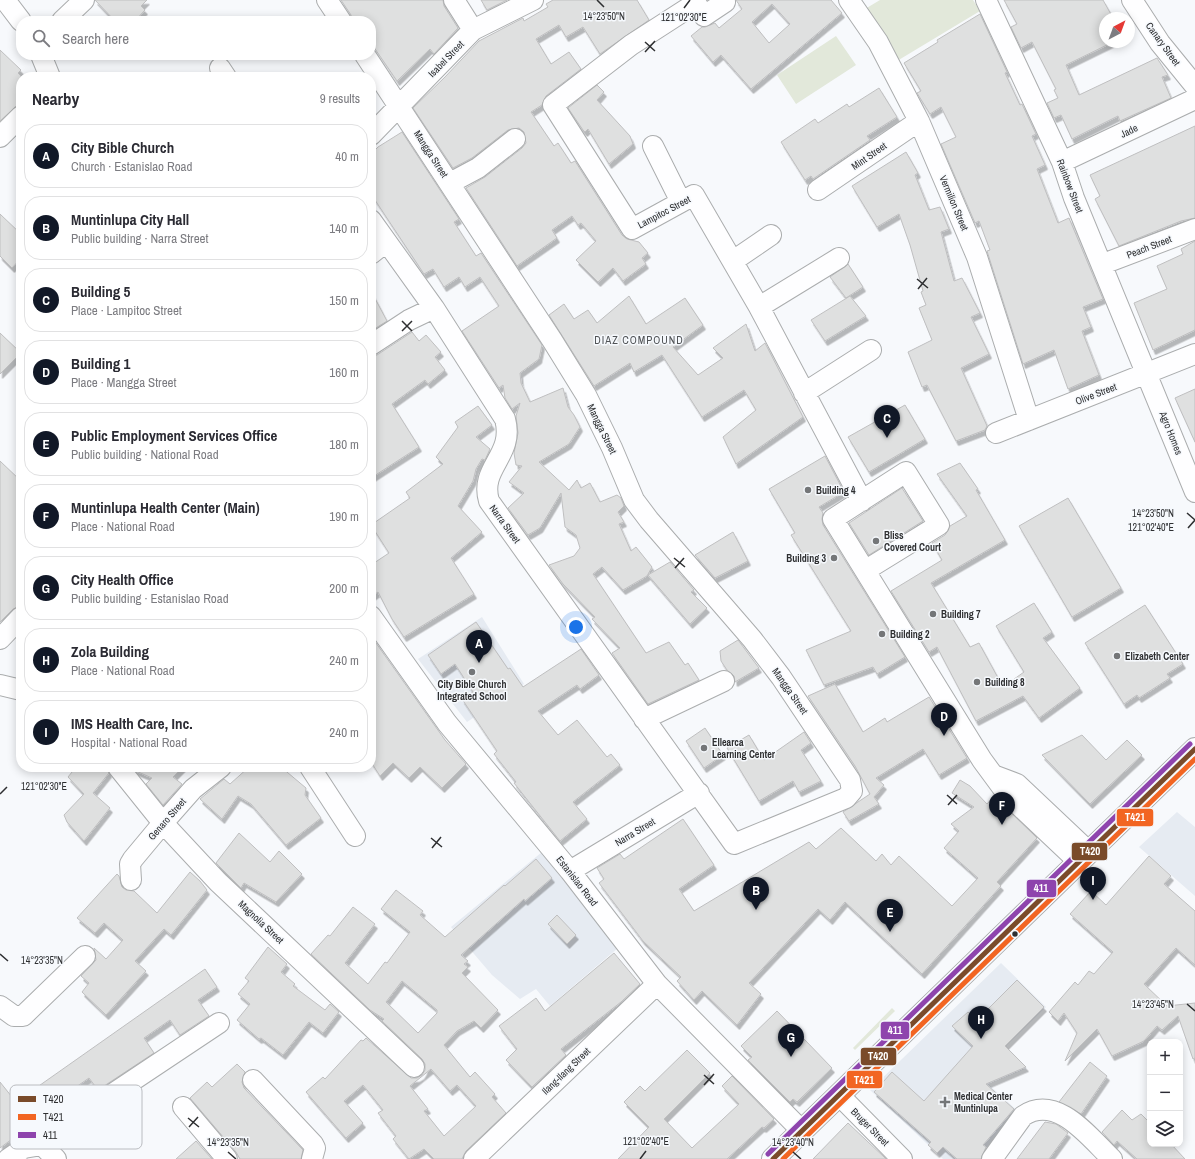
<!DOCTYPE html>
<html lang="en">
<head>
<meta charset="utf-8">
<style>
	:root { --surface:#fff; --page:#f7f7f7; --text:#2b2b33; --muted:#7c7c81; --line:#e1e1e2; --accent:#111827 }
	body { margin:0; font-family:"Archivo Narrow",sans-serif; background:var(--page); color:var(--text) }
	.controls { position:absolute; right:12px; bottom:12px; display:grid; overflow:hidden; border-radius:8px; box-shadow:0 2px 10px #0003 }
	.controls button { width:36px; height:36px; display:grid; place-items:center; padding:0; border:0; border-bottom:1px solid var(--line); background:var(--surface); color:var(--text); font:20px sans-serif }
	.compass { position:absolute; left:1099px; top:12px; width:36px; height:36px; border-radius:50%; background:var(--surface); box-shadow:0 2px 10px #0003; rotate:41deg }
	.you { position:absolute; left:576px; top:627px; width:14px; height:14px; margin:-10px; border:3px solid #fff; border-radius:50%; background:#1a73e8; box-shadow:0 0 0 6px #1a73e833 }
	.badge { display:grid; place-items:center; width:26px; height:26px; border-radius:50%; background:var(--accent); color:#fff; font-size:13px; font-weight:700 }
	.pin { position:absolute; translate:-50% -33px; filter:drop-shadow(0 1px 2px #0008) }
	.pin::after { content:''; position:absolute; top:21px; width:14px; height:12px; background:inherit; clip-path:polygon(0 0,100% 0,50% 100%) }
	.list { margin:0; padding:0; list-style:none }
	h2 { display:flex; justify-content:space-between; align-items:center; height:52px; margin:0; padding:0 16px; font-size:17px }
	h2 small { font-size:13px; font-weight:400; color:var(--muted) }
	.list li { display:grid; grid-template-columns:26px 1fr auto; gap:12px; align-items:center; box-sizing:border-box; height:64px; margin:0 8px 8px; padding:0 8px; border:1px solid var(--line); border-radius:16px }
	.list b { display:block; font-size:15px; white-space:nowrap }
	.list p { margin:0; font-size:13px; white-space:nowrap; color:var(--muted) }
	.list em { font-size:13px; font-style:normal; color:var(--muted) }
	.icon { flex:none; width:22px; height:22px; fill:none; stroke:currentColor; stroke-width:2; stroke-linecap:round; stroke-linejoin:round }
	.map { position:relative; flex:none; width:1195px; height:1159px; overflow:hidden }
	.search { position:absolute; background:var(--surface); box-shadow:0 2px 10px #0003; left:16px; top:16px; width:360px; height:44px; display:flex; align-items:center; gap:10px; box-sizing:border-box; padding:0 14px; border-radius:16px; color:var(--muted); font-size:15px }
	.panel { position:absolute; background:var(--surface); box-shadow:0 2px 10px #0003; left:16px; top:72px; width:360px; height:700px; border-radius:16px }
	.map>svg:first-child { display:block }
</style>
</head>
<body>
<div class="map">
<svg width="1195" height="1159" viewBox="0 0 1195 1159">
	<defs>
		<filter id="shadow"><feDropShadow dx="2.5" dy="4.5" stdDeviation="0" flood-color="#0004"/></filter>
	</defs>
	<rect width="100%" height="100%" fill="#f7f9fc"/>
	<!-- built -->
	<path fill="#e6ebf2" d="M482,617L524,684L467,722L418,659Z
		M1177,812L1195,827V896L1139,847Z
		M542,852L585,902L618,948L550,1006L536,989L520,999L492,975L451,927Z
		M1001,963L1046,1007L1006,1046L1027,1068L988,1084L1021,1114L986,1159H943L870,1090Z"/>
	<!-- green -->
	<path fill="#e2e8da" d="M880,0H973L980,11L897,61L865,9Z
		M836,36L856,65L796,104L777,75Z
		M892,1008L895,1011L855,1050L853,1048Z"/>
	<!-- building -->
	<path fill="#dfe0e0" stroke="#bfbfc0" fill-rule="evenodd" filter="url(#shadow)" d="M95,0H147L141,6L145,10L135,21H115Z
		M341,0H443L444,6L458,28L434,54L430,49L397,81L371,43V21H352L351,15Z
		M481,0H507L487,10Z
		M553,0H637L649,20L600,54L583,27L566,37L559,25L536,39L551,64L569,52L581,69L546,96L542,105L531,112L554,146L558,143L571,163L575,161L622,235L627,239L639,242L648,253L642,258L646,264L623,281L613,268L598,282L576,260L596,241L581,223L578,225L572,216L552,230L557,238L517,266L466,188L485,177L522,148L526,143L524,132L519,128L508,130L472,158L453,168L413,108L445,77L479,41L523,18L524,21L548,7L546,4Z
		M736,0H831L842,13L751,89L721,55L713,62L691,36L702,27H705L715,23L719,28L742,9ZM772,4L790,24L769,43L752,22Z
		M1004,0H1103L1113,18H1105V42H1113L1066,65L1079,95L1157,58L1168,75L1162,77L1171,98L1120,121L1118,116L1072,139L1061,115L1054,118L1047,103L1058,98L1054,90L1056,89L1032,42L1021,48L1011,27L1017,24Z
		M980,14L1007,72L1005,73L1020,105L1022,104L1036,134L1032,136L1045,165L1037,169L1058,223L1069,218L1103,299L1083,307L1091,327L1082,331L1099,375L1068,389L1054,350L1023,364L987,251L990,250L979,221L975,223L941,144L956,137L941,107L930,114L917,93L921,91L904,63L938,42L937,40Z
		M0,50L21,70L18,73L21,76V102L0,121Z
		M597,85L604,92L597,100L630,136L633,144L609,164L588,129L585,132L583,130L568,108Z
		M879,88L897,117L867,136L870,140L813,179L811,176L805,180L781,142L815,119L818,123L847,104L849,107Z
		M1195,126V218L1181,221L1119,246L1095,199L1100,196L1090,175Z
		M402,132L459,219L454,222L476,256L481,253L542,345L539,359L520,373L521,383L530,402L563,388L568,407L574,415L580,427L569,444L539,462L569,490L577,480L581,488L590,483L600,502L617,495L621,498L624,506L618,512L624,522L619,524L631,551L636,547L652,567L647,576L623,590L602,567L593,574L646,653L669,642L685,665L688,663L699,680L648,704L612,653L620,648L592,619L595,617L563,584L549,565L574,556L580,548L576,535L565,527L561,493L540,528L528,535L508,508L524,493L509,482L522,466L516,465L514,453L518,433L516,416L520,403L512,409L505,398L503,385L499,388L462,331L499,306L480,277L465,287L459,277L444,287L433,269L424,274L371,194V154L378,147Z
		M906,152L918,173L915,175L929,210L940,207L949,229L941,232L954,281L962,278L980,313L971,317L989,354L961,368L987,426L985,430L956,441L927,385L922,387L908,352L932,340L919,308L926,305L921,292L923,291L910,245L899,214L877,227L852,186Z
		M0,214L21,234V258L12,268L0,256Z
		M1195,241V330L1153,350L1134,303L1167,289L1157,266L1183,254L1181,249Z
		M848,264L863,287L846,298L830,277Z
		M371,291L387,321L371,331Z
		M629,296L646,324L685,298L703,325L673,347L698,375L723,358L713,348L746,324L755,351L765,343L803,417L736,464L723,437L756,410L744,390L702,417L662,355L634,372L630,363L594,386L549,315L564,304L574,319L588,310L597,323Z
		M850,296L866,316L825,341L811,320Z
		M412,332L419,341L426,335L441,352L435,357L445,370L428,384L425,380L392,404L419,447L371,478V356L377,355Z
		M0,333L21,353L0,374Z
		M1195,389V442L1175,398Z
		M905,405L925,439L869,472L848,437Z
		M478,406L492,425L476,437L490,449L485,460L482,459L476,469L473,481L458,506L482,532L451,558L474,594L404,637L392,619L378,592L371,597V565L389,553L371,525L410,498L406,492L443,464L436,457L458,427L455,422Z
		M825,456L844,492L819,507L823,513L822,519L823,525L905,657L877,674L873,667L824,685L806,650L851,631L791,535L795,533L769,489Z
		M0,461L21,481V606L13,609L0,622Z
		M960,463L978,489L976,490L1005,540L931,583L970,647L979,643L1003,687L1024,672L996,626L1034,603L1052,632L1043,638L1080,688L1039,718L1023,696L976,721L937,647L929,652L891,591L942,560L932,543L945,535L950,526L967,516L937,474Z
		M902,488L923,521L869,555L849,523Z
		M1068,498L1121,588L1072,617L1019,526Z
		M733,532L748,561L715,578L695,555Z
		M670,562L694,590L691,592L707,608L690,624L648,575Z
		M1145,605L1183,664L1167,674L1170,678L1139,698L1137,695L1124,704L1085,643Z
		M476,622L508,669L510,668L523,687L581,649L599,675L580,689L577,685L538,711L558,735L577,720L607,757L611,754L620,765L573,802L587,819L560,841L514,783L516,782L494,754L497,751L462,699L473,692L455,664L441,674L428,655Z
		M371,636L445,740L466,764L442,788L420,767L409,778L393,763L380,776L371,762Z
		M738,640L759,668L735,682L734,676L727,670L721,661L720,651Z
		M835,684L863,732L885,718L887,722L929,697L967,758L939,775L923,749L876,778L884,785L874,797L879,804L849,821L843,812L870,794L855,766L808,696Z
		M705,728L723,755L704,768L686,741Z
		M804,732L811,743L801,750L821,781L799,792L793,781L759,801L727,748L749,735L764,760Z
		M1082,735L1106,760L1127,740L1142,755L1090,804L1042,755Z
		M76,767H107L109,773L93,793L110,808L84,841L67,822L64,815L84,794L68,777Z
		M133,767H183L173,777L182,784L163,805L146,784L152,778L136,771Z
		M249,767H281L306,788L305,795L321,818L286,845L251,804L238,796L222,819L200,799L224,779L230,784Z
		M960,780L970,786L987,804L994,796L1037,838L997,882L1001,886L922,974L845,902L830,920L818,909L749,983L761,994L737,1025L702,991L694,1000L677,981L681,977L643,941L599,883L604,879L597,868L620,854L624,859L683,819L714,865L679,889L694,911L809,842L816,849L841,828L876,861L882,854L891,865L899,856L952,906L978,878L944,848L959,831L951,824L974,807L952,793Z
		M239,833L270,862L279,851L302,874L276,902L244,883L241,888L216,863Z
		M1149,856L1171,876L1164,884L1195,911V965L1176,948L1144,984L1167,1006L1195,1003V1058L1193,1059L1178,1016L1162,1030L1157,1026L1144,1041L1112,1056L1097,1029L1065,1061L1077,1033L1064,1013L1058,1021L1049,1012L1075,982L1078,985L1089,971L1094,974L1113,952L1070,914L1091,891L1106,905Z
		M536,859L552,878L525,901L524,899L461,955L468,961L464,964L468,967L462,973L498,1010L481,1028L474,1021L457,1031L444,1045L470,1077L475,1072L495,1094L492,1097L506,1113L466,1151L462,1159H434L424,1149L409,1159L393,1139L396,1136L378,1113L383,1110L363,1085L344,1101L363,1123L346,1138L306,1092L323,1077L325,1079L361,1040L363,1041L366,1038L411,1078H417L422,1075L425,1070V1064L422,1059L382,1021L384,1019L370,1010L311,954L328,935L330,936L353,907L375,924L345,963L368,984L385,962L387,963L410,932L381,909L396,890L423,911L420,915L445,937L504,885L505,886ZM402,981L437,1010V1013L418,1033L386,1002ZM431,1069L450,1091L457,1085L476,1106L444,1136L424,1111L428,1109L410,1086Z
		M190,872L200,881L207,890L171,935L164,929L135,961L146,971L106,1015L82,992L89,983L81,976L96,960L94,948L106,959L123,940L104,923L95,933L77,918L117,874L119,876L122,887L126,890L134,891L157,913Z
		M557,915L576,935L567,944L548,924Z
		M268,947L287,964L281,972L295,984L293,986L325,1010L330,1004L339,1012L323,1033L309,1022L283,1055L261,1038L259,1039L237,1020L250,1004L238,994L249,981L245,978Z
		M614,953L640,984L621,1002L561,1049L566,1055L532,1087L506,1060L517,1049L499,1026L536,998L545,1011Z
		M205,969L217,987L198,1000L209,1016L180,1035L170,1020L144,1038L154,1053L98,1090L89,1078L30,1119L35,1125L21,1137L14,1141L12,1139L0,1148V1082L16,1102Z
		M1017,980L1044,1007L1005,1046L1026,1067L986,1084L1014,1109L983,1145L986,1147L981,1159H957L943,1147L937,1153L928,1145L931,1142L874,1092L892,1072L924,1101L973,1046L952,1026L968,1012L977,1020Z
		M777,1011L832,1068L797,1102L793,1099L790,1102L748,1060L752,1057L741,1046Z
		M687,1050L710,1073L664,1119L692,1148L739,1104L722,1086L732,1076L774,1119L764,1128L762,1127L727,1159H618L649,1127L624,1102L640,1086L645,1091Z
		M1090,1062L1107,1076L1081,1114L1059,1102Z
		M237,1064L245,1072L242,1082L244,1088L303,1150L301,1159H240L236,1152L190,1098L207,1082L212,1087Z
		M1122,1110L1132,1120L1141,1114L1150,1123V1144H1171L1185,1159H1137L1117,1141L1114,1145L1102,1132Z
		M1045,1122L1056,1124L1068,1133L1049,1159H1017Z
		M848,1123L884,1157L886,1159H813Z
		M196,1141L212,1159H176Z"/>
	<g fill="none" stroke-linecap="round" stroke-linejoin="round">
		<!-- minor casing -->
		<g stroke="#abadae" stroke-width="22">
			<path id="minor" d="M5,0L21,21
				M327,0L341,21
				M454,0L473,30
				M694,0L704,16L725,2
				M849,0L878,42L919,121L977,257L1029,420
				M986,0L1062,162L1074,198L1195,492
				M1132,0L1160,43L1195,86
				M696,3L631,45L553,105L632,229L694,195L759,307L862,501
				M62,21L84,0
				M41,55L50,77
				M365,55L552,340L586,395L612,448L634,500L649,520L752,639L781,677L850,780L852,791L846,798L734,844L489,501C479,467 515,456 505,419L434,308L371,220
				M220,68L226,77
				M371,135L473,30L533,0
				M0,137L21,116
				M653,146L681,202
				M1062,162L1195,99
				M450,183L478,168L515,139
				M818,190L919,121
				M371,254L386,242
				M733,261L771,235
				M1103,264L1195,229
				M759,307L839,258
				M371,345L409,320L434,308
				M804,393L871,350
				M996,433L1195,354
				M866,570L939,525L906,472L833,519L982,760L1007,794L1079,862
				M371,616L447,723L570,871L657,984L802,1131
				M0,639L21,617
				M0,685L21,690
				M644,719L724,681
				M118,767L163,823L218,882L414,1067
				M310,767L355,836
				M996,776L1017,784L1089,852
				M570,871L699,793
				M131,880L130,864L133,859L163,823L193,789L221,767
				M0,1006L14,1016H23L85,956
				M253,1080L313,1144L315,1148L312,1159
				M839,1095L902,1159
				M183,1107L227,1159
				M42,1145L108,1097L219,1023
				M42,1145L56,1159
				M8,1159L24,1148L42,1145
				M474,1159L657,984
				M992,1159L1023,1116C1057,1093 1090,1138 1112,1159"/>
		</g>
		<!-- highway casing -->
		<g stroke="#abadae" stroke-width="24">
			<path id="highway" d="M773,1159L1195,749"/>
		</g>
		<!-- minor -->
		<use href="#minor" stroke="#fefeff" stroke-width="20"/>
		<!-- highway -->
		<use href="#highway" stroke="#fefeff" stroke-width="22"/>
		<!-- bus-1 casing -->
		<g stroke="#f6f9fd" stroke-width="8">
			<path id="bus-1" d="M773,1159L1195,749"/>
		</g>
		<!-- bus-2 casing -->
		<g stroke="#f6f9fd" stroke-width="8">
			<path id="bus-2" d="M783,1159L1195,759"/>
		</g>
		<!-- bus-3 casing -->
		<g stroke="#f6f9fd" stroke-width="8">
			<path id="bus-3" d="M768,1154L1190,744"/>
		</g>
		<!-- bus-1 -->
		<use href="#bus-1" stroke="#7a4b2a" stroke-width="5"/>
		<!-- bus-2 -->
		<use href="#bus-2" stroke="#f26522" stroke-width="5"/>
		<!-- bus-3 -->
		<use href="#bus-3" stroke="#8e44ad" stroke-width="5"/>
	</g>
	<!-- ticks -->
	<path fill="none" stroke="#2e2f31" stroke-width="1.5" d="M597,0L604,7M684,8L690,0M645,42L655,51M645,52L655,41M917,279L928,288M918,289L927,278M402,321L412,331M402,331L412,321M1187,513L1195,520M1188,528L1195,520M674,558L685,567M675,568L684,558M0,794L7,787M947,795L957,804M948,805L957,795M431,838L442,847M432,848L441,837M0,954L8,961M1187,1004L1195,1011M704,1075L714,1084M704,1085L714,1074M188,1118L199,1127M189,1127L198,1117M228,1152L236,1159M793,1152L801,1159M640,1159L646,1151"/>
	<!-- markers -->
	<g fill="#747678" stroke="#f6f9fd" stroke-width="1.5">
		<circle cx="808" cy="490" r="4"/>
		<circle cx="876" cy="541" r="4"/>
		<circle cx="834" cy="558" r="4"/>
		<circle cx="933" cy="614" r="4"/>
		<circle cx="882" cy="634" r="4"/>
		<circle cx="1117" cy="656" r="4"/>
		<circle cx="472" cy="672" r="4"/>
		<circle cx="977" cy="682" r="4"/>
		<circle cx="704" cy="748" r="4"/>
		<path d="M943 1096h4v4h4v4h-4v4h-4v-4h-4v-4h4z"/>
	</g>
	<circle fill="#2e2f31" stroke="#f6f9fd" stroke-width="1.5" cx="1015" cy="934" r="3.5"/>
	<g text-anchor="middle" dominant-baseline="central" stroke-width="3" stroke-linejoin="round" paint-order="stroke">
		<!-- street labels -->
		<g font-size="10" fill="#2e2f31" stroke="#f6f9fd">
			<text transform="translate(1163 44) rotate(54)">Canary Street</text>
			<text transform="translate(446 59) rotate(-46)">Isabel Street</text>
			<text transform="translate(1129 131) rotate(-26)">Jade</text>
			<text transform="translate(431 154) rotate(57)">Mangga Street</text>
			<text transform="translate(869 156) rotate(-35)">Mint Street</text>
			<text transform="translate(1070 186) rotate(69)">Rainbow Street</text>
			<text transform="translate(954 203) rotate(67)">Vermilion Street</text>
			<text transform="translate(664 212) rotate(-28)">Lampitoc Street</text>
			<text transform="translate(1149 247) rotate(-21)">Peach Street</text>
			<text transform="translate(1096 394) rotate(-21)">Olive Street</text>
			<text transform="translate(602 429) rotate(64)">Mangga Street</text>
			<text transform="translate(1171 433) rotate(68)">Agro Homes</text>
			<text transform="translate(505 524) rotate(54)">Narra Street</text>
			<text transform="translate(790 691) rotate(55)">Mangga Street</text>
			<text transform="translate(167 819) rotate(-49)">Genaro Street</text>
			<text transform="translate(635 832) rotate(-31)">Narra Street</text>
			<text transform="translate(577 881) rotate(52)">Estanislao Road</text>
			<text transform="translate(261 922) rotate(43)">Magnolia Street</text>
			<text transform="translate(566 1071) rotate(-44)">Ilang-Ilang Street</text>
			<text transform="translate(870 1127) rotate(45)">Bruger Street</text>
		</g>
		<!-- poi labels -->
		<g font-size="10" font-weight="bold" fill="#2e2f31" stroke="#f6f9fd" text-anchor="start">
			<text x="816" y="490">Building 4</text>
			<text x="884" y="535">Bliss<tspan x="884" dy="12">Covered Court</tspan></text>
			<text x="826" y="558" text-anchor="end">Building 3</text>
			<text x="941" y="614">Building 7</text>
			<text x="890" y="634">Building 2</text>
			<text x="1125" y="656">Elizabeth Center</text>
			<text x="985" y="682">Building 8</text>
			<text x="472" y="684" text-anchor="middle">City Bible Church<tspan x="472" dy="12">Integrated School</tspan></text>
			<text x="712" y="742">Ellearca<tspan x="712" dy="12">Learning Center</tspan></text>
			<text x="954" y="1096">Medical Center<tspan x="954" dy="12">Muntinlupa</tspan></text>
		</g>
		<!-- neighbourhood labels -->
		<g font-size="11" letter-spacing="1" fill="#505356" stroke="#f6f9fd">
			<text x="639" y="340">DIAZ COMPOUND</text>
		</g>
	</g>
	<!-- legend -->
	<rect x="10" y="1085" width="132" height="64" rx="6" fill="#f6f9fd" stroke="#babcc0" stroke-width="1"/>
	<rect x="18" y="1096" width="18" height="6" fill="#7a4b2a"/>
	<rect x="18" y="1114" width="18" height="6" fill="#f26522"/>
	<rect x="18" y="1132" width="18" height="6" fill="#8e44ad"/>
	<g font-size="11" fill="#2e2f31">
		<text x="43" y="1103">T420</text>
		<text x="43" y="1121">T421</text>
		<text x="43" y="1139">411</text>
	</g>
	<g font-size="10" text-anchor="middle" fill="#2e2f31" stroke="#f6f9fd" stroke-width="3" stroke-linejoin="round" paint-order="stroke">
		<text x="604" y="20">14°23'50"N</text>
		<text x="684" y="21">121°02'30"E</text>
		<text x="1153" y="517">14°23'50"N</text>
		<text x="1151" y="531">121°02'40"E</text>
		<text x="44" y="790">121°02'30"E</text>
		<text x="42" y="964">14°23'35"N</text>
		<text x="1153" y="1008">14°23'45"N</text>
		<text x="646" y="1145">121°02'40"E</text>
		<text x="228" y="1146">14°23'35"N</text>
		<text x="793" y="1146">14°23'40"N</text>
	</g>
	<g stroke="#f6f9fd" stroke-width="1.5">
		<rect x="1116" y="808" width="38" height="19" rx="4" fill="#f26522"/>
		<rect x="1071" y="842" width="37" height="19" rx="4" fill="#7a4b2a"/>
		<rect x="1026" y="879" width="31" height="19" rx="4" fill="#8e44ad"/>
		<rect x="880" y="1021" width="30" height="19" rx="4" fill="#8e44ad"/>
		<rect x="860" y="1047" width="37" height="19" rx="4" fill="#7a4b2a"/>
		<rect x="846" y="1070" width="37" height="19" rx="4" fill="#f26522"/>
	</g>
	<g font-size="11" text-anchor="middle" font-weight="bold" fill="#fff">
		<text x="1135" y="821">T421</text>
		<text x="1090" y="855">T420</text>
		<text x="1041" y="892">411</text>
		<text x="895" y="1034">411</text>
		<text x="878" y="1060">T420</text>
		<text x="864" y="1084">T421</text>
	</g>
</svg>
<div class="controls">
<button>+</button>
<button>−</button>
<button><svg class="icon" aria-label="layers" viewBox="0 0 24 24"><path d="M12 4l9 5-9 5-9-5zM3 14l9 5 9-5"/></svg></button>
</div>
<svg class="compass" viewBox="-18 -18 36 36"><path d="M0-13l5 13h-10z" fill="#e53935"/><path d="M0 13l5-13h-10z" fill="#7c7c81"/></svg>
<div class="you"></div>
<div class="pin badge" style="left:479px;top:663px">A</div>
<div class="pin badge" style="left:756px;top:910px">B</div>
<div class="pin badge" style="left:887px;top:438px">C</div>
<div class="pin badge" style="left:944px;top:736px">D</div>
<div class="pin badge" style="left:890px;top:932px">E</div>
<div class="pin badge" style="left:1002px;top:825px">F</div>
<div class="pin badge" style="left:791px;top:1057px">G</div>
<div class="pin badge" style="left:981px;top:1039px">H</div>
<div class="pin badge" style="left:1093px;top:900px">I</div>
<div class="search"><svg class="icon" aria-label="search" viewBox="0 0 24 24"><circle cx="10" cy="10" r="6"/><path d="M15 15l6 6"/></svg>Search here</div>
<section class="panel">
<h2>Nearby<small>9 results</small></h2>
<ul class="list">
<li><span class="badge">A</span><div><b>City Bible Church</b><p>Church · Estanislao Road</p></div><em>40 m</em></li>
<li><span class="badge">B</span><div><b>Muntinlupa City Hall</b><p>Public building · Narra Street</p></div><em>140 m</em></li>
<li><span class="badge">C</span><div><b>Building 5</b><p>Place · Lampitoc Street</p></div><em>150 m</em></li>
<li><span class="badge">D</span><div><b>Building 1</b><p>Place · Mangga Street</p></div><em>160 m</em></li>
<li><span class="badge">E</span><div><b>Public Employment Services Office</b><p>Public building · National Road</p></div><em>180 m</em></li>
<li><span class="badge">F</span><div><b>Muntinlupa Health Center (Main)</b><p>Place · National Road</p></div><em>190 m</em></li>
<li><span class="badge">G</span><div><b>City Health Office</b><p>Public building · Estanislao Road</p></div><em>200 m</em></li>
<li><span class="badge">H</span><div><b>Zola Building</b><p>Place · National Road</p></div><em>240 m</em></li>
<li><span class="badge">I</span><div><b>IMS Health Care, Inc.</b><p>Hospital · National Road</p></div><em>240 m</em></li>
</ul>
</section>
</div>
</body>
</html>
